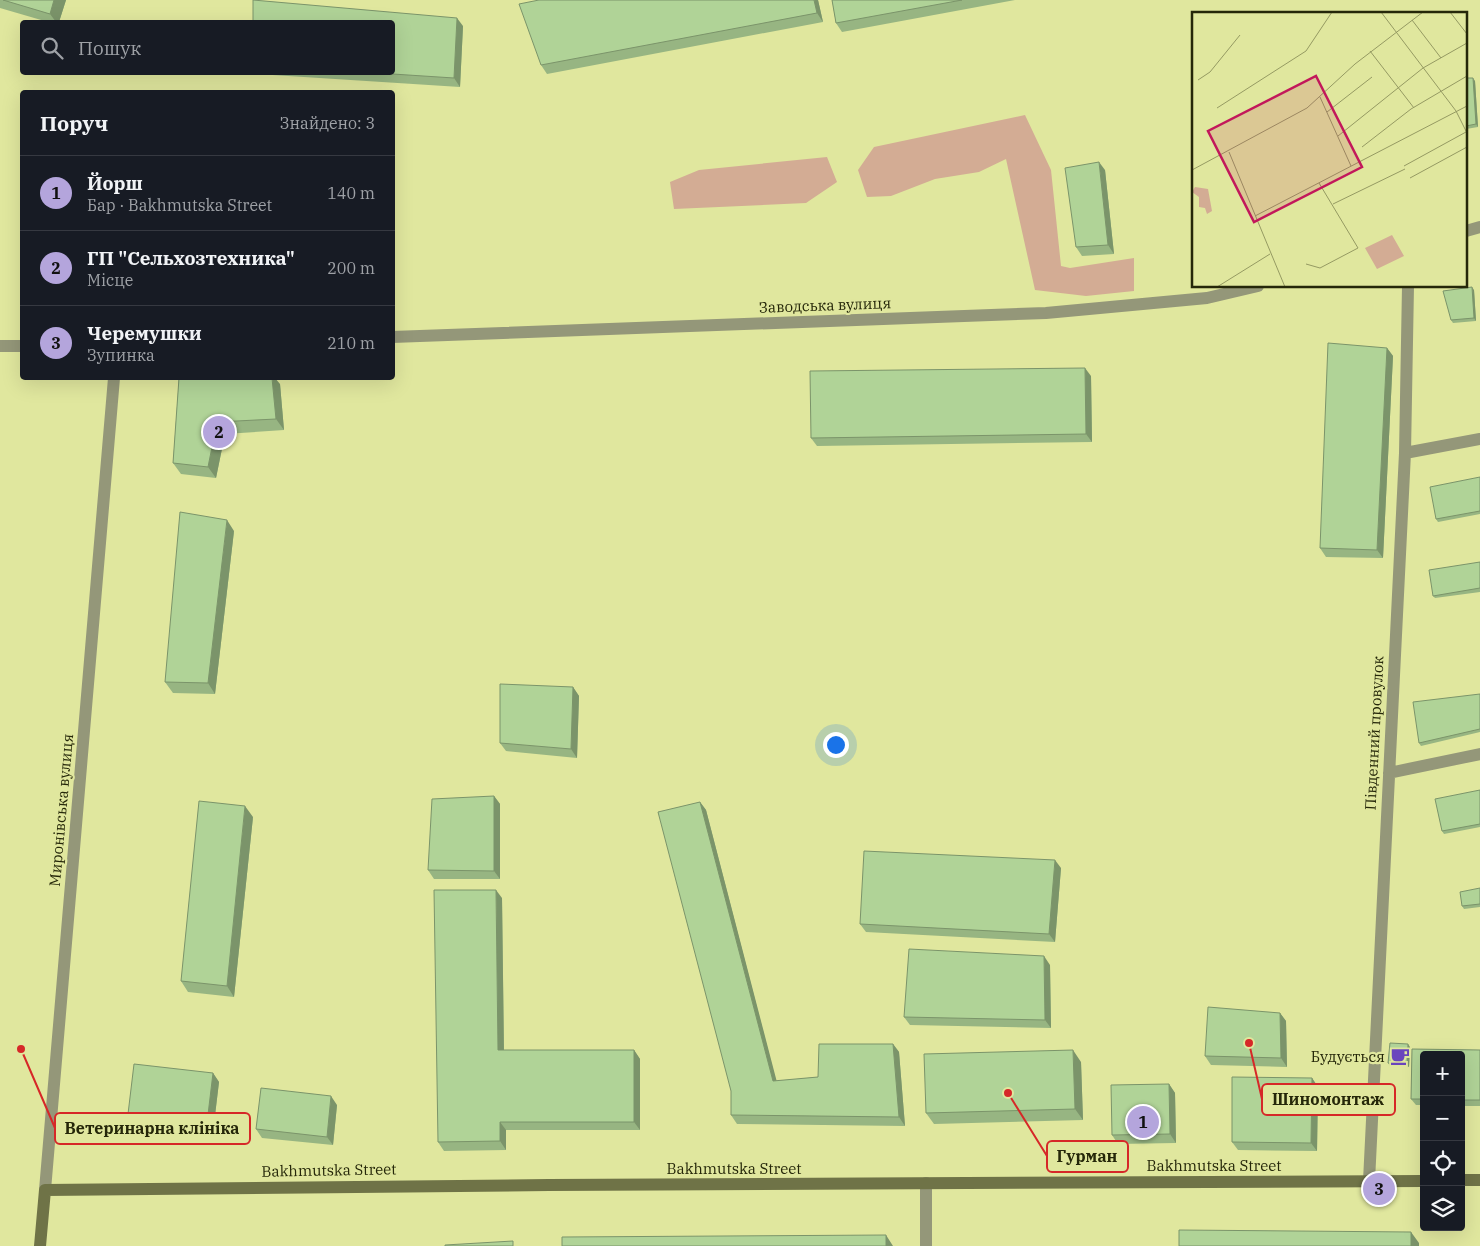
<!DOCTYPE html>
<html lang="uk">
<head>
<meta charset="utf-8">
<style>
	:root { --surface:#171b24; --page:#242831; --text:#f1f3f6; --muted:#9ea1a6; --line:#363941; --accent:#b4a5dc }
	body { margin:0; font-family:"IBM Plex Serif",serif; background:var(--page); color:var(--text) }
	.controls { position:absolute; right:15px; bottom:15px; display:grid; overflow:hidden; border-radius:5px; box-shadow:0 5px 20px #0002 }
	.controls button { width:45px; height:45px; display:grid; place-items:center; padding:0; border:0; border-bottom:1px solid var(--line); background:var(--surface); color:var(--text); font:25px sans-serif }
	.you { position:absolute; left:835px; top:744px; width:18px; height:18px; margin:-12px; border:4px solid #fff; border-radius:50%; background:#1a73e8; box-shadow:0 0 0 8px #1a73e833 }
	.badge { display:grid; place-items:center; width:32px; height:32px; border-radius:50%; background:var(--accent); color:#111; font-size:16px; font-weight:700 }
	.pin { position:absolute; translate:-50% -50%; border:2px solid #fff; box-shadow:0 1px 5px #0006 }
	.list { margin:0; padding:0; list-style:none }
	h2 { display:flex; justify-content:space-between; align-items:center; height:65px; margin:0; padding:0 20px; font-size:21px }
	h2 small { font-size:16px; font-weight:400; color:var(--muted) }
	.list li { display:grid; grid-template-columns:32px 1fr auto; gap:15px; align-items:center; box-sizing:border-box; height:75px; padding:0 20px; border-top:1px solid var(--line) }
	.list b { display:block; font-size:19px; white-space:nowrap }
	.list p { margin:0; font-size:16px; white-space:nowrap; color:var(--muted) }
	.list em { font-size:16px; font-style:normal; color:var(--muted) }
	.icon { flex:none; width:28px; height:28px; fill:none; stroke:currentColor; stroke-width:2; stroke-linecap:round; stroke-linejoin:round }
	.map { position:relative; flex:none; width:1480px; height:1246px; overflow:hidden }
	.search { position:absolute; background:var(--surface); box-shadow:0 5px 20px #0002; left:20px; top:20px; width:375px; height:55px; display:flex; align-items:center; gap:12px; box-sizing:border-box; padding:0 18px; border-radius:5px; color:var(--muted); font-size:19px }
	.panel { position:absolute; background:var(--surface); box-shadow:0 5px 20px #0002; left:20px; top:90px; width:375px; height:290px; border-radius:5px }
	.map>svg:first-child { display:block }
</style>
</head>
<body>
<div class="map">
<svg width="1480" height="1246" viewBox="0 0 1480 1246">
	<rect width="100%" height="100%" fill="#e0e79e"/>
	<!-- green -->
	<path fill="#d3ac94" d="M1025,115L1051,170L1061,266L1070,268L1134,258V291L1086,296L1035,290L1006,159L979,172L935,179L891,196L867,197L858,170L874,147Z
		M827,157L837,182L806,203L674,209L670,182L699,170Z"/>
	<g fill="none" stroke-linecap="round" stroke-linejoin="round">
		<!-- street -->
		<path stroke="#949779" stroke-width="12" d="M1466,231L1480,227
			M392,337L1046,313L1207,298L1258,286
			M0,346H22
			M1405,453L1480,439
			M1389,773L1480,754
			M1369,1181L1405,453L1408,286
			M926,1183V1246
			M45,1190L114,378"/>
		<!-- secondary -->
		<path stroke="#6f7347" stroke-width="12" d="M1461,1180H1480
			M40,1246L45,1190L549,1185L1424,1181"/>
	</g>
	<!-- wall -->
	<path fill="#97b582" d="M0,0H66L59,22H48L0,8Z
		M818,0L823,22L547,74L541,65Z
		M832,0H1015L842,32L836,23Z
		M463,26L460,87L257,74L256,72H392Z
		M1466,78L1475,81L1478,127L1466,129Z
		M1105,170L1114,254L1082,256L1076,247Z
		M1474,290L1476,321L1453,323L1451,320Z
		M1387,348L1393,356L1383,558L1326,557L1320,548Z
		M1091,376L1092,442L817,446L811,438Z
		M179,378L280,384L284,430L225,434L216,478L181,474L173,463Z
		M1480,477V514L1438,522L1436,519Z
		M234,531L215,694L173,693L165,682Z
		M1480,562V592L1435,598L1433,596Z
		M573,687L579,696L577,758L506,751L500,743Z
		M1480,694V732L1421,746L1419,743Z
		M1480,790V827L1444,834L1442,831Z
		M494,796L500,804V879H434L428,870Z
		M700,802L706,810L776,1081L818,1077L893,1044L899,1052L905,1126L737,1124L731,1115V1091Z
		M253,817L234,997L188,992L181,981Z
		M1061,868L1055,942L866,932L860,924Z
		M1480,888V907L1464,909L1462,906Z
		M502,898L504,1050H634L640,1059V1130H506V1150L444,1151L438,1142Z
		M1050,965L1051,1028L910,1025L904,1017Z
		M1280,1013L1286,1021L1287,1067L1211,1065L1205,1056Z
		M1410,1047L1409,1067L1390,1066L1388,1063Z
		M1412,1049L1480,1050V1106H1461V1055H1424V1105H1416L1411,1099Z
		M1081,1062L1083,1120L934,1124L926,1113Z
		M213,1073L219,1082L213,1132L134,1122L128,1114Z
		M1312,1078L1318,1087L1317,1151L1238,1150L1232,1142Z
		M1169,1084L1175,1093L1176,1143L1118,1144L1112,1135Z
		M337,1105L333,1145L262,1138L256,1129Z"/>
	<!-- shaded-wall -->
	<path fill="#7b946a" d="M54,0H66L59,22H56L50,14Z
		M814,0H818L823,22L817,13Z
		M457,18L463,26L460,87L454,78Z
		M1473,78L1475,81L1478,127L1476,124Z
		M1099,162L1105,170L1114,254L1108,245Z
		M1472,287L1474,290L1476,321L1474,318Z
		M1387,348L1393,356L1383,558L1377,550Z
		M1085,368L1091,376L1092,442L1086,434Z
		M272,378H275L280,384L284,430L276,419Z
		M217,422L225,434L216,478L208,467Z
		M227,520L234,531L215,694L208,683Z
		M573,687L579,696L577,758L571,749Z
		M494,796L500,804V879L494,871Z
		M700,802L706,810L779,1090L773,1081Z
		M245,806L253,817L234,997L227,986Z
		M1055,860L1061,868L1055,942L1049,934Z
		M496,890L502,898L504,1059L498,1050Z
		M1044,956L1050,965L1051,1028L1045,1020Z
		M1280,1013L1286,1021L1287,1067L1281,1058Z
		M893,1044L899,1052L905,1126L899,1117Z
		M1408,1044L1410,1047L1409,1067L1407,1064Z
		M634,1050L640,1059V1130L634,1122Z
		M1073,1050L1081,1062L1083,1120L1075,1109Z
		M213,1073L219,1082L213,1132L207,1123Z
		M1312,1078L1318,1087L1317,1151L1311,1143Z
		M1169,1084L1175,1093L1176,1143L1170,1134Z
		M331,1096L337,1105L333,1145L327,1137Z
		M500,1122L506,1130V1150L500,1141Z
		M1411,1232L1419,1243V1246H1411Z
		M886,1235L893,1246H886Z"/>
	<!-- building -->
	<path fill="#b0d397" stroke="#7b946a" d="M3,0H54L50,14Z
		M253,0L457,18L454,78L362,72H392V22H253Z
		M539,0H814L817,13L541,65L519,4Z
		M832,0H962L836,23Z
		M1466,78H1473L1476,124L1466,126Z
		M1099,162L1108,245L1076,247L1065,168Z
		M1472,287L1474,318L1451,320L1443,291Z
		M1328,343L1387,348L1377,550L1320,548Z
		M1085,368L1086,434L811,438L810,371Z
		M179,378H272L276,419L217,422L208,467L173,463Z
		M1480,477V511L1436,519L1430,487Z
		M180,512L227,520L208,683L165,682Z
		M1480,562V588L1433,596L1429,570Z
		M500,684L573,687L571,749L500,743Z
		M1480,694V729L1419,743L1413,702Z
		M1480,790V824L1442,831L1435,799Z
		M494,796V871L428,870L432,799Z
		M199,801L245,806L227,986L181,981Z
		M700,802L773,1081L818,1077L819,1044H893L899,1117L731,1115V1091L658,812Z
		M864,851L1055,860L1049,934L860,924Z
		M1480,888V904L1462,906L1460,892Z
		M434,890H496L498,1050H634V1122H500V1141L438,1142Z
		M909,949L1044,956L1045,1020L904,1017Z
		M1208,1007L1280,1013L1281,1058L1205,1056Z
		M1390,1043L1408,1044L1407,1064L1388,1063Z
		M1412,1049L1480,1050V1100H1461V1055H1424V1099H1411Z
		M1073,1050L1075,1109L926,1113L924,1054Z
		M134,1064L213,1073L207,1123L128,1114Z
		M1232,1077L1312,1078L1311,1143L1232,1142Z
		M1169,1084L1170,1134L1112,1135L1111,1085Z
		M261,1088L331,1096L327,1137L256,1129Z
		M1179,1230L1411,1232V1246H1179Z
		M886,1235V1246H562V1237Z
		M513,1241V1246H445V1245Z"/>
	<!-- icons -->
	<defs>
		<g id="cafe-bare" transform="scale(1.5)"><path d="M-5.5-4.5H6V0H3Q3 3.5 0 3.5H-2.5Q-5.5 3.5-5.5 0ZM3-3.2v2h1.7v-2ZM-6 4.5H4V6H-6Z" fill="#6a45bd" stroke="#e0e79e" stroke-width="2.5" paint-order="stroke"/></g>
	</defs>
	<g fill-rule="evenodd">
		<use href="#cafe-bare" x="1400" y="1056"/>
	</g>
	<g text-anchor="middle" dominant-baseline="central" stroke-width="4.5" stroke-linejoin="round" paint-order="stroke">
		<!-- street labels -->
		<g font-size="15" fill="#252709" stroke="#e0e79e">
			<text transform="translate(825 305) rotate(-2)">Заводська вулиця</text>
			<text transform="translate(1374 733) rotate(-87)">Південний провулок</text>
			<text transform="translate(61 810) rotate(-85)">Миронівська вулиця</text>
			<text x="1214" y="1165">Bakhmutska Street</text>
			<text x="734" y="1168">Bakhmutska Street</text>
			<text transform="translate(329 1170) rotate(-1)">Bakhmutska Street</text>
		</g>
		<!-- poi labels -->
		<g font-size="15" fill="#252709" stroke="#e0e79e" text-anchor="end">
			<text x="1385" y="1056">Будується</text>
		</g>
	</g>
	<!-- overview -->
	<g transform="translate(1192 12)">
		<rect width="275" height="275" fill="#e0e79e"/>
		<path d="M3,175L16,177L20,199L15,202L13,196L7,195V185L0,180ZM200,223L212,244L185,257L173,236Z" fill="#d3ac94"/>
		<path fill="none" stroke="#959a62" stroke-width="1" d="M189,0L264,99L275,121M258,0L275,22M220,8L249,46M178,39L222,96M6,68L18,60L48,23M128,85L159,154M25,96L114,39L140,0M135,100L180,65M146,124L231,56L275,31M170,135L219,97L275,64M37,140L93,275M212,154L274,120M0,158L115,96L163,52L231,0M218,166L275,135M141,192L213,157M63,204L275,94M114,252L128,256L166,236L127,171M25,275L78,242"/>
		<path fill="#c2185b" fill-opacity="0.15" stroke="#c2185b" stroke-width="2.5" d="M124,64L170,155L62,210L16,119Z"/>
		<rect width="275" height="275" fill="none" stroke="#252709" stroke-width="2.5"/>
	</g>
	<!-- callouts -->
	<path fill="none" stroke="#d62828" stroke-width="2" d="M1249 1043L1262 1099M21 1049L55 1128M1008 1093L1047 1156"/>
	<g fill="#d62828" stroke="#e0e79e" stroke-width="2">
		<circle cx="1249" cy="1043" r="5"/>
		<circle cx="21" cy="1049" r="5"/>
		<circle cx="1008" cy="1093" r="5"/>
	</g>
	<g fill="#e0e79e" stroke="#d62828" stroke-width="2">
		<rect x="1262" y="1084" width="133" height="31" rx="5"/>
		<rect x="55" y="1113" width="195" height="31" rx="5"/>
		<rect x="1047" y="1141" width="81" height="31" rx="5"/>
	</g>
	<g font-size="16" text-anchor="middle" font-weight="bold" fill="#252709">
		<text x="1328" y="1105">Шиномонтаж</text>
		<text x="152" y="1134">Ветеринарна клініка</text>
		<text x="1087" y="1162">Гурман</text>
	</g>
</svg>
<div class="controls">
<button>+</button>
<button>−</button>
<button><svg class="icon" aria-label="locate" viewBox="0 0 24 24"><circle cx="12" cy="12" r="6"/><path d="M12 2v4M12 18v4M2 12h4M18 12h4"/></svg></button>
<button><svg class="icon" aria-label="layers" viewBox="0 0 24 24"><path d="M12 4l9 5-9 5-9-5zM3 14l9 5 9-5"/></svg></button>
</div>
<div class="you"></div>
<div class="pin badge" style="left:1143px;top:1122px">1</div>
<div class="pin badge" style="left:219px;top:432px">2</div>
<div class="pin badge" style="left:1379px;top:1189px">3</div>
<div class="search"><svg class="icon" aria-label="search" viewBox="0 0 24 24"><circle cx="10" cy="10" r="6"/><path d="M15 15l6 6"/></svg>Пошук</div>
<section class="panel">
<h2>Поруч<small>Знайдено: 3</small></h2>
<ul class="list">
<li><span class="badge">1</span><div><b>Йорш</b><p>Бар · Bakhmutska Street</p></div><em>140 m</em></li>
<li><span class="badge">2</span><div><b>ГП &quot;Сельхозтехника&quot;</b><p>Місце</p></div><em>200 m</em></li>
<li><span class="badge">3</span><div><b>Черемушки</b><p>Зупинка</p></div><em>210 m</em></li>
</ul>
</section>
</div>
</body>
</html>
